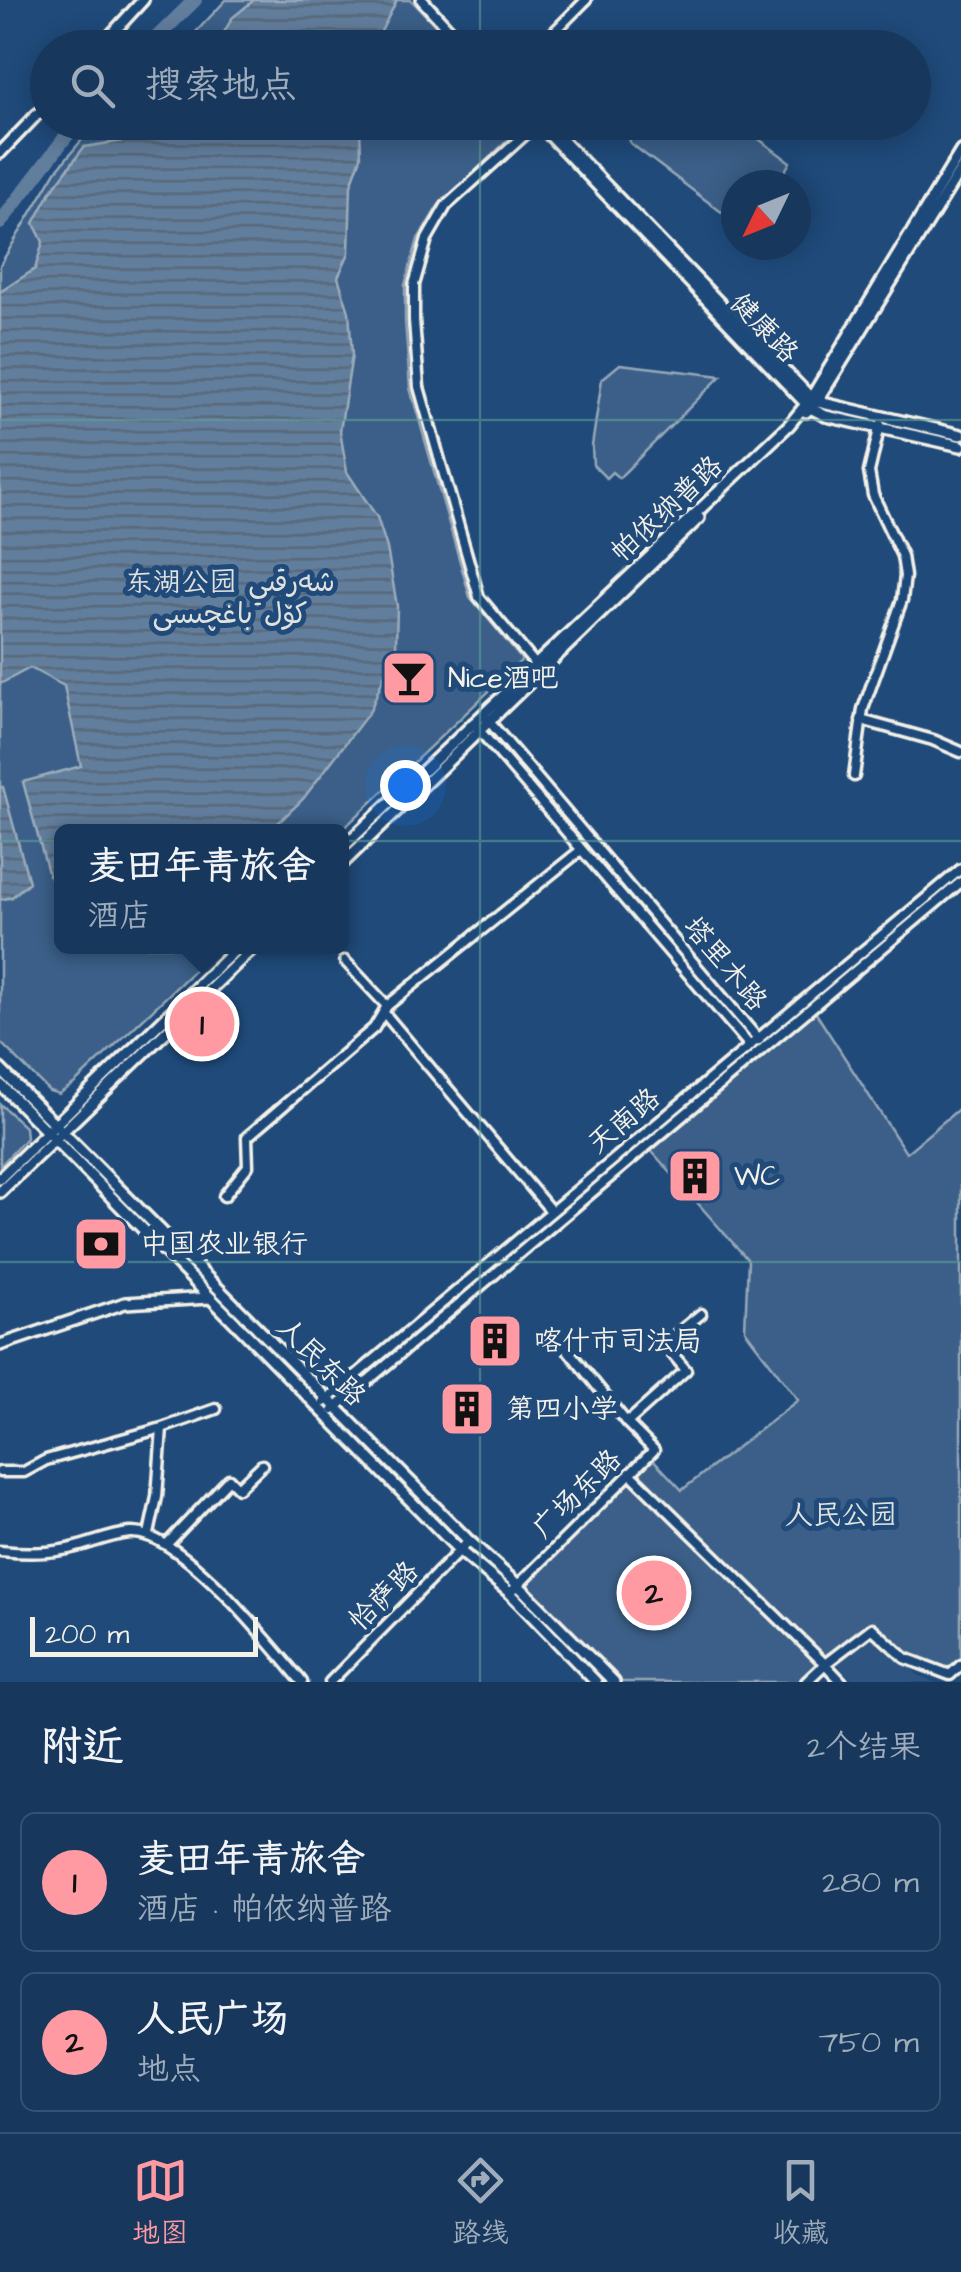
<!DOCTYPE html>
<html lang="zh">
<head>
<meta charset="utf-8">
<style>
	:root { --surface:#17385c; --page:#203f62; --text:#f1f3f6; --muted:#9eacbb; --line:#365272; --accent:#ff9aa2 }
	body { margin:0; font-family:"Architects Daughter","Playpen Sans Arabic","LXGW WenKai TC",sans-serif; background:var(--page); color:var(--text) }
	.compass { position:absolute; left:721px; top:170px; width:90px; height:90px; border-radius:50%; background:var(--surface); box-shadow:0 5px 25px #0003; rotate:227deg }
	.scale { position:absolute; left:30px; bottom:25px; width:228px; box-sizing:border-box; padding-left:10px; border:5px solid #f4f1e8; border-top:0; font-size:28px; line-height:35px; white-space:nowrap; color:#f4f1e8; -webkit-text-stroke:8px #1f4a7a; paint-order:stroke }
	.you { position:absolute; left:405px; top:785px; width:35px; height:35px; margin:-25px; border:8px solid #fff; border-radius:50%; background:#1a73e8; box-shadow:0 0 0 15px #1a73e833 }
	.badge { display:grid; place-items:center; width:65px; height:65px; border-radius:50%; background:var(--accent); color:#111; font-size:32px; font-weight:700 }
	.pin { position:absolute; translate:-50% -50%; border:5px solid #fff; box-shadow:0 2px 10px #0006 }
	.popup { position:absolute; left:54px; top:824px; width:295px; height:130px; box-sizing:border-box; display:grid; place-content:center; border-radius:15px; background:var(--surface); filter:drop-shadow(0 2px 8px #0005); font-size:32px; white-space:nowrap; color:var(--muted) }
	.popup b { font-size:38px; color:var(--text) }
	.popup::after { content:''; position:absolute; left:50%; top:100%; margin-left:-20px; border:20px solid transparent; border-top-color:var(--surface) }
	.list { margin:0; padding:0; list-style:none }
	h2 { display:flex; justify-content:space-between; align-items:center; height:130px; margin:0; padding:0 40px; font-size:42px }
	h2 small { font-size:32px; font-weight:400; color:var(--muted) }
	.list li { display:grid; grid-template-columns:65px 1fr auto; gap:30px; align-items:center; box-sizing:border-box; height:140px; margin:0 20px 20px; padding:0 20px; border:2px solid var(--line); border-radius:15px }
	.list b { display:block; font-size:38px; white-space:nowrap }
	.list p { margin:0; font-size:32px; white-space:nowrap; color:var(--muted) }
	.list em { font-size:32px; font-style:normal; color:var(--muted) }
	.icon { flex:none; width:55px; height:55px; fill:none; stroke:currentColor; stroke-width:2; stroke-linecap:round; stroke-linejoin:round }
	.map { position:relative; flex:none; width:961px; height:1682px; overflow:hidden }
	.search { position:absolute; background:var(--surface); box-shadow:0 5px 25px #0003; left:30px; right:30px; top:30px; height:110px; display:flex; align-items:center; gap:25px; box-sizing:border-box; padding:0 35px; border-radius:55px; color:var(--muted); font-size:38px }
	.sheet { height:450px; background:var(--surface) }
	nav { display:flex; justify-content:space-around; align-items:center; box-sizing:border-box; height:140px; border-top:2px solid var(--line); background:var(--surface); font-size:28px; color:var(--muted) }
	nav a { display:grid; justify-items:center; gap:5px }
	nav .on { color:var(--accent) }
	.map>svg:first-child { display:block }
</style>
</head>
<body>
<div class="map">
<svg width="961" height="1682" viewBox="0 0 961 1682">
	<defs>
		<pattern id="water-rules" width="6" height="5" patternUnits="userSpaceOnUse" patternTransform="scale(2.5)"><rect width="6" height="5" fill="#627e9d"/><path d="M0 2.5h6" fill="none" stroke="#58687a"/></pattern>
	</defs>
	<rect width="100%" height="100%" fill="#1f4a7a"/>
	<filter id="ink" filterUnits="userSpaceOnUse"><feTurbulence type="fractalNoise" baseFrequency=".01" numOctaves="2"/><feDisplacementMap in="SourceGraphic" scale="20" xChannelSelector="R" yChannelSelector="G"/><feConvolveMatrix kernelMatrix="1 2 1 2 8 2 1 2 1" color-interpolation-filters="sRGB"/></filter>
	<g filter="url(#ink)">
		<!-- built -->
		<path fill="#2d5581" d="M873,1633L918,1675L934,1682H854L836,1663Z"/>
		<!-- park -->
		<path fill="#3a5f88" stroke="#97a8b8" stroke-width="2.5" d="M226,0H411L456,47L181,48Z
			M96,123H526L438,206L418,239L405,285V320L410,388L470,597L522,660L341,831L62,832V946L219,947L75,1083L59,1094L49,1091L0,1042V265L56,171Z
			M636,123H737L790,162L777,185H736V223L630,143L629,133Z
			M620,364L721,376L619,478L612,472L606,478L593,465L592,446L602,379Z
			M812,1007L906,1153L961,1107V1665L950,1675L905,1658L872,1628L806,1682H614L518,1585L649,1455L682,1490L798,1400L745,1330L748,1260L647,1146Z
			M0,1104L25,1127L26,1138L0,1166Z"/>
		<!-- water -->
		<path fill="url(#water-rules)" stroke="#9cacbb" stroke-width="2.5" d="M254,0H395L396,2L373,47H216L232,18Z
			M135,122L360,123L361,157L351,185L349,253L338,277L349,312L352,355L340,431L347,472L377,517L387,548L397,606L396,646L370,711L303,799L270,831L62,832V880L49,876L23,782L81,766L64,686L30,668L0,684V292L35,269L43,242L34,223L52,190L84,147L122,141Z
			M0,787H3L29,882L12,897L0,900Z"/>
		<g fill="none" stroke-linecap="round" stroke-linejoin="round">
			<!-- river -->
			<path stroke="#627e9d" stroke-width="14" d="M146,48L195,0
				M0,223L77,122"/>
			<!-- minor casing -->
			<g stroke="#f4f1e8" stroke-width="15">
				<path id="minor" d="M538,48L586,0
					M535,664L479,597L419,387L414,320V285L427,239L446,206L538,123
					M487,719L759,1040
					M861,720L933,740L961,752
					M473,723L750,1046
					M854,776L863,709L902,600L905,576L902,556L873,495L869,472L880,425
					M345,961L387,1006
					M384,1013L551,1211
					M224,1196L248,1166L247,1137L374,1028L387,1006L581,850
					M324,1402L961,869
					M333,1410L961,882
					M627,1423L686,1370L664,1344L701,1314
					M0,1472H24L46,1460L162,1428L216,1409
					M630,1473L825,1664L872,1628L905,1658L950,1675L961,1665
					M149,1534L157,1497L162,1428
					M167,1544L229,1479L238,1488L262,1465
					M0,1551C21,1553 41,1554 62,1550C85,1547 107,1535 130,1533C179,1529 271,1645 302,1682
					M510,1593L654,1450L627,1423L555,1334
					M330,1682L469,1541
					M806,1682L825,1664L842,1682"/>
			</g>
			<!-- major casing -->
			<g stroke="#f4f1e8" stroke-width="16">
				<path id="major" d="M422,0L466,48
					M99,48L143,0
					M537,122L810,408L826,416L961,446
					M563,141L814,401L961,435
					M0,153L48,103
					M806,412L817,402L961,169
					M342,848L789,425L811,398L961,151
					M342,864L699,518
					M0,1069L467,1539L518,1585L614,1682
					M0,1084L460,1551L510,1593L596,1682
					M0,1178L239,946
					M0,1192L255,946
					M0,1345L125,1303L209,1298"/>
			</g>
			<!-- minor -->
			<use href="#minor" stroke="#1f4a7a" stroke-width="8"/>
			<!-- major -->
			<use href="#major" stroke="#1f4a7a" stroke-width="9"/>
		</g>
	</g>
	<!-- grid -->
	<path fill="none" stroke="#5fa199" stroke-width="2.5" stroke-opacity="0.55" d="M480,0V48M480,122V1682M0,420H961M0,841H961M0,1262H961"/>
	<!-- icons -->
	<defs>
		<g id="bar-square" transform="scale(2.875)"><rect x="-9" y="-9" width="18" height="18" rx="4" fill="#ff9aa2" stroke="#1f4a7a"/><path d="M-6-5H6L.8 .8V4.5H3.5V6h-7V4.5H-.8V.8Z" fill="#111"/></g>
		<g id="building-square" transform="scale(2.875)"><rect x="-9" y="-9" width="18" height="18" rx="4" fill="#ff9aa2" stroke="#1f4a7a"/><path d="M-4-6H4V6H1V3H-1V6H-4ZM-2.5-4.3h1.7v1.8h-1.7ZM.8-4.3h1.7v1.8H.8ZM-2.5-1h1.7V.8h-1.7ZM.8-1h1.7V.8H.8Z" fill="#111"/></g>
		<g id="bank-square" transform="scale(2.875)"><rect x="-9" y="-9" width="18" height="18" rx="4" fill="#ff9aa2" stroke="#1f4a7a"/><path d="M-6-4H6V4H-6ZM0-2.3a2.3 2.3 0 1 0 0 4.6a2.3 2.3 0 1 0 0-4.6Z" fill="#111"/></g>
	</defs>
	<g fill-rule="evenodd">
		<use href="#bar-square" x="409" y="678"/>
		<use href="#building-square" x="695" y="1176"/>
		<use href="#bank-square" x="101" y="1244"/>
		<use href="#building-square" x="495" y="1341"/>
		<use href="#building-square" x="467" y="1409"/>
	</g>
	<g text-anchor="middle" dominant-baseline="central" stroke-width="10" stroke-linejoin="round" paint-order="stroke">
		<!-- street labels -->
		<g font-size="28" fill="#f4f1e8" stroke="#1f4a7a">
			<text transform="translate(764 328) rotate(46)">健康路</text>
			<text transform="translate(667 509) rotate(-43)">帕依纳普路</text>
			<text transform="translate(725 964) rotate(50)">塔里木路</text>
			<text transform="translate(624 1121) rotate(-40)">天南路</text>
			<text transform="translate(321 1362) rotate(45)">人民东路</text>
			<text transform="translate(577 1494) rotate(-45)">广场东路</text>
			<text transform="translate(384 1596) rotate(-45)">恰萨路</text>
		</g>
		<!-- park labels -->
		<g font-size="28" fill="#e1e2de" stroke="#1f4a7a">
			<text x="230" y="582">东湖公园 شەرقىي<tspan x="230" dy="32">كۆل باغچىسى</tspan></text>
			<text x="841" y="1515">人民公园</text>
		</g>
		<!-- poi labels -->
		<g font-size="28" fill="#f4f1e8" stroke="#1f4a7a" text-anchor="start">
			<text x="448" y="678">Nice酒吧</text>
			<text x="734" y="1176">WC</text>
			<text x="140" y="1244">中国农业银行</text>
			<text x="534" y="1341">喀什市司法局</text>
			<text x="506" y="1409">第四小学</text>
		</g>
	</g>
</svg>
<svg class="compass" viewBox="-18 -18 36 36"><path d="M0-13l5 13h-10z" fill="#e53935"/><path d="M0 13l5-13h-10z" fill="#9eacbb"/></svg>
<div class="scale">200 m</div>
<div class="you"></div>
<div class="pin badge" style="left:202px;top:1024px">1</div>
<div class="popup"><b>麦田年青旅舍</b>酒店</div>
<div class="pin badge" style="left:654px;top:1593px">2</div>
<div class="search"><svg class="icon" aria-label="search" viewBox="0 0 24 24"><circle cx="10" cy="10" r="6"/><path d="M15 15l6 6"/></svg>搜索地点</div>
</div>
<section class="sheet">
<h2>附近<small>2个结果</small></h2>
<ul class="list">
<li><span class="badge">1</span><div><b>麦田年青旅舍</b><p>酒店 · 帕依纳普路</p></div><em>280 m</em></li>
<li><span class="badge">2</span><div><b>人民广场</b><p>地点</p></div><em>750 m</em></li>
</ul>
</section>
<nav>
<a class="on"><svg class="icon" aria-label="map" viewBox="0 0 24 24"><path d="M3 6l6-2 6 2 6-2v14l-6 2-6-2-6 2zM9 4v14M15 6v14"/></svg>地图</a>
<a><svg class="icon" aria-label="directions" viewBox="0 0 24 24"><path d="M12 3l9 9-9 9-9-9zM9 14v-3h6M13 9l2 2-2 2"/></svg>路线</a>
<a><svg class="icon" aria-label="saved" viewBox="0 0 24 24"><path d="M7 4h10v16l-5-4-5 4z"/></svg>收藏</a>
</nav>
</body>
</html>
